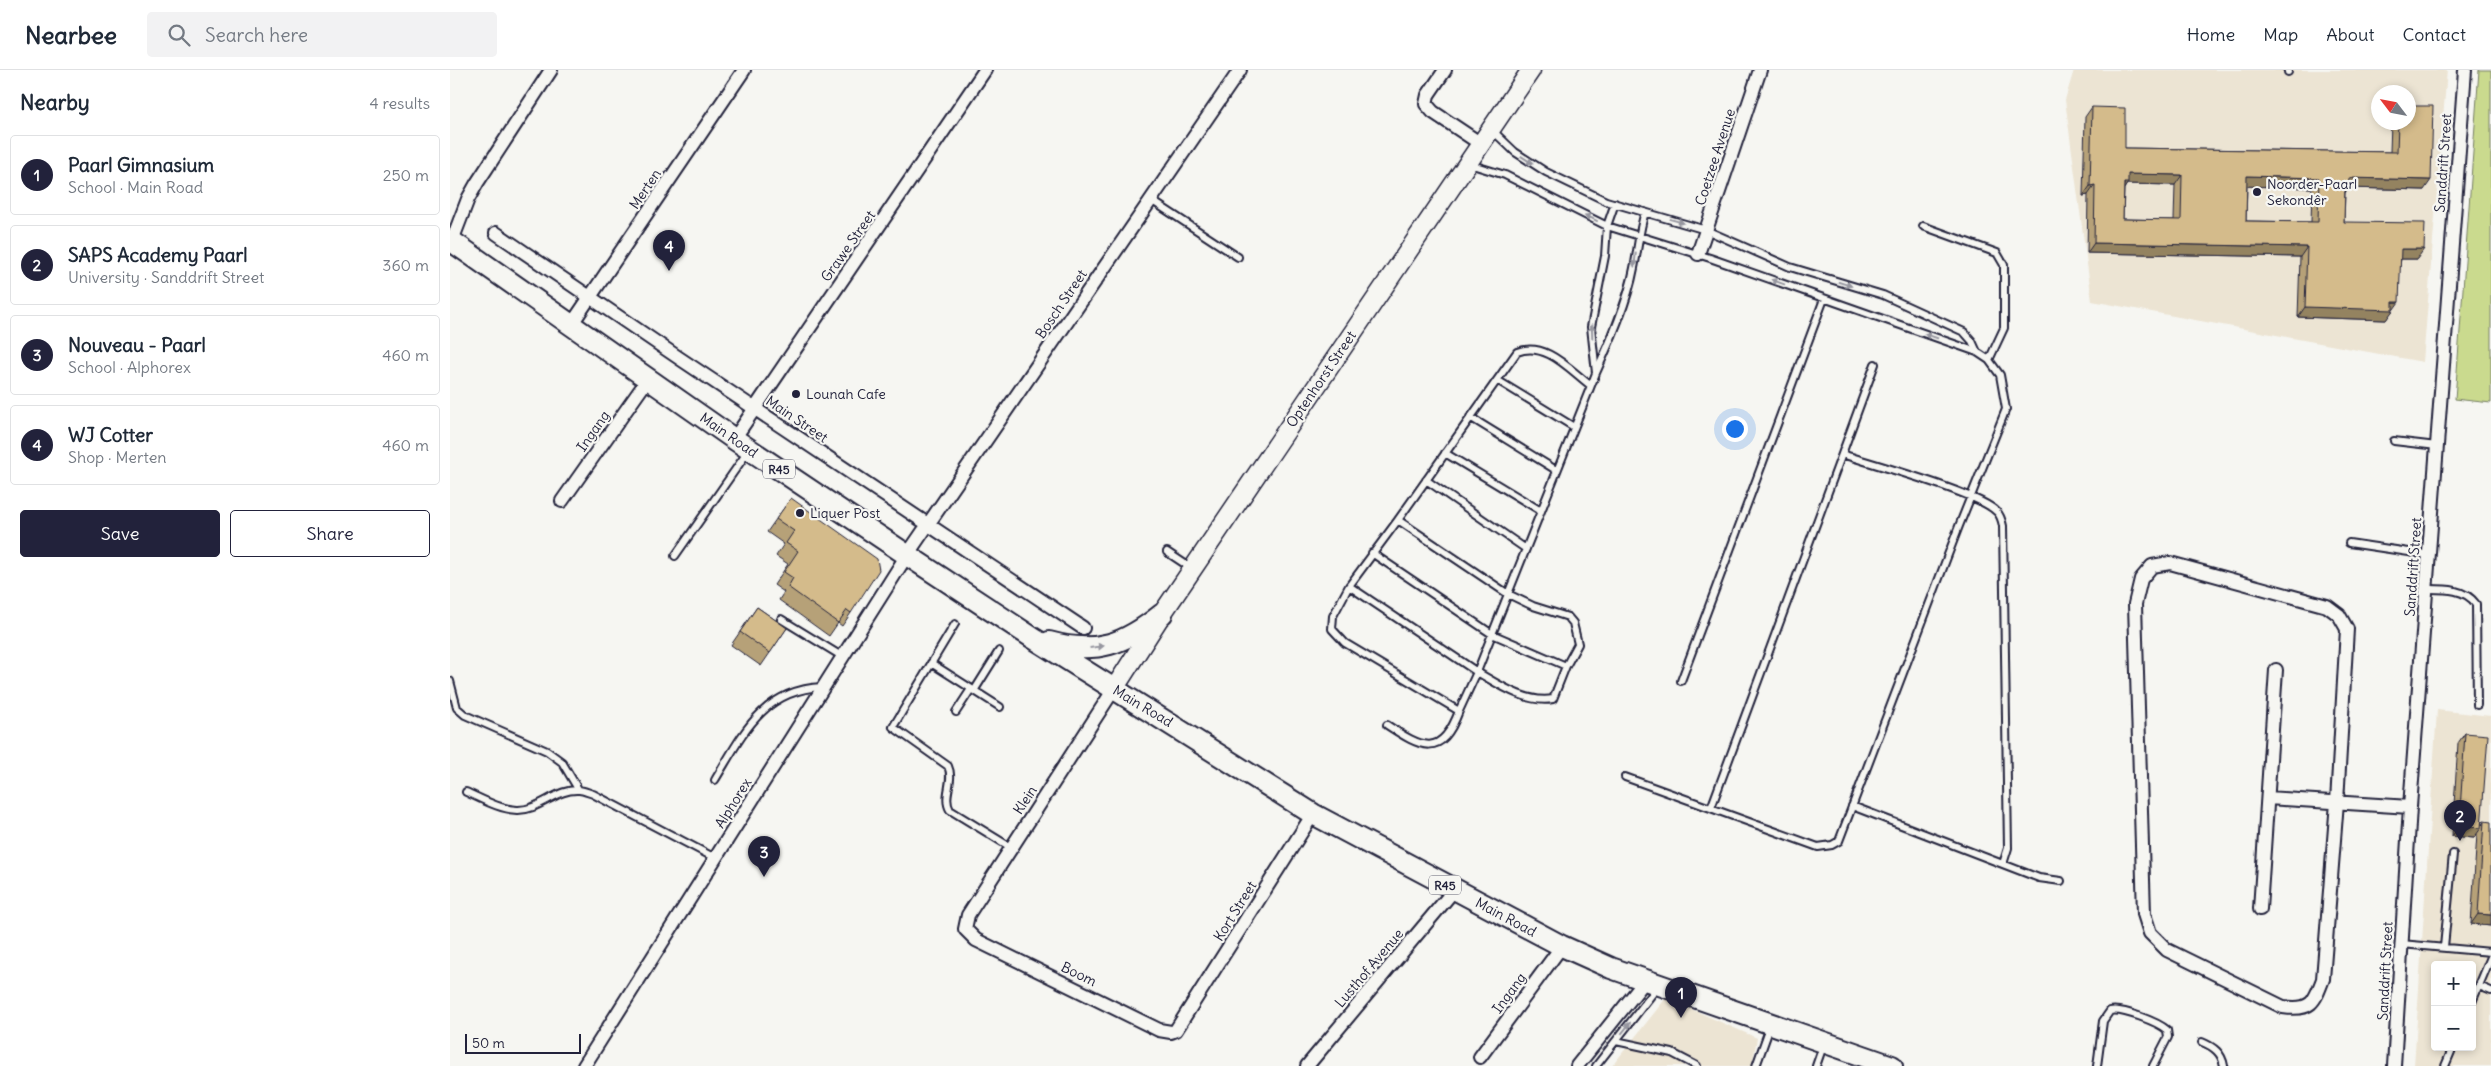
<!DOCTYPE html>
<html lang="en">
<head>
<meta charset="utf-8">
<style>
	:root { --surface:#fff; --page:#f2f2f3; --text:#1f2937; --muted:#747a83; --line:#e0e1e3; --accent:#22223b }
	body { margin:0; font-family:Delius,sans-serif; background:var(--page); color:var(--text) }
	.controls { position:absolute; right:15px; bottom:15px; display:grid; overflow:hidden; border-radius:5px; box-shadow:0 2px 8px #0003 }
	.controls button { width:45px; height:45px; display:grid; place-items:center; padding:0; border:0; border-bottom:1px solid var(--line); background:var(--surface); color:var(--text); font:25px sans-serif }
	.compass { position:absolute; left:1921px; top:15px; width:45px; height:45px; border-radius:50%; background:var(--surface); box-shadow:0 2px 8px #0003; rotate:302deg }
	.scale { position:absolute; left:15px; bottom:12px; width:116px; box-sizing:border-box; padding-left:5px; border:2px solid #22223b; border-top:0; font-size:14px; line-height:18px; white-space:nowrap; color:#22223b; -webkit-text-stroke:4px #f6f6f2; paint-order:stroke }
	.you { position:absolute; left:1284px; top:358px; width:18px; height:18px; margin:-12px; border:4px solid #fff; border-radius:50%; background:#1a73e8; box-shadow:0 0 0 8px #1a73e833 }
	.badge { display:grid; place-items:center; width:32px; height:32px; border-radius:50%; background:var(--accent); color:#fff; font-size:16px; font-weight:700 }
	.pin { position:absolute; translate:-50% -41px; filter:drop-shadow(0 1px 2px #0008) }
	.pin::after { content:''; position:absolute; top:26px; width:18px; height:15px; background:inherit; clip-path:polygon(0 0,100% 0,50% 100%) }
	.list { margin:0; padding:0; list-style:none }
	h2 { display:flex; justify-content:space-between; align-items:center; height:65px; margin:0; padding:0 20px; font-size:21px }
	h2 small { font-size:16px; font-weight:400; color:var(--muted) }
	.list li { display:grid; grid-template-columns:32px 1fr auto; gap:15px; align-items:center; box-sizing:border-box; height:80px; margin:0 10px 10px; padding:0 10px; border:1px solid var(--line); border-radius:5px }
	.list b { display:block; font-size:19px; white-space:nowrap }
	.list p { margin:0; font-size:16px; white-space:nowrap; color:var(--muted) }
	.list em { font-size:16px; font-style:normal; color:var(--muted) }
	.actions { display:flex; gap:10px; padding:15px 20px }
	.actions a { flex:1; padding:11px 0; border:1px solid var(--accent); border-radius:5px; text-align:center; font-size:18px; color:var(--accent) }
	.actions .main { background:var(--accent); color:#fff }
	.icon { flex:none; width:28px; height:28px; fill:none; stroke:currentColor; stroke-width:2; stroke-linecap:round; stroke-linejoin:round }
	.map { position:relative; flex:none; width:2041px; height:996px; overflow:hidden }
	header { display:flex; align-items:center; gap:30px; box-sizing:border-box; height:70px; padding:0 25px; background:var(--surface); border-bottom:1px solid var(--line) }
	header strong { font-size:24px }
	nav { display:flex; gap:28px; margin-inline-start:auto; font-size:18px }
	.search { width:350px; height:45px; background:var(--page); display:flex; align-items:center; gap:12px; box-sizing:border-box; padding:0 18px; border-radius:5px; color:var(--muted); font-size:19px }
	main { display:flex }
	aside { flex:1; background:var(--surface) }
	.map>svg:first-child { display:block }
</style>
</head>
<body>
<header>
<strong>Nearbee</strong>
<div class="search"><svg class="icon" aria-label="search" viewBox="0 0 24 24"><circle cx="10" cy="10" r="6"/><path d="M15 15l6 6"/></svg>Search here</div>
<nav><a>Home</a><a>Map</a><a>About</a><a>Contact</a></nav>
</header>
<main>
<aside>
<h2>Nearby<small>4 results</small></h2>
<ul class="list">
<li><span class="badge">1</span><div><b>Paarl Gimnasium</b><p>School · Main Road</p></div><em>250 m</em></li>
<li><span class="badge">2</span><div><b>SAPS Academy Paarl</b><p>University · Sanddrift Street</p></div><em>360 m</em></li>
<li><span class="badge">3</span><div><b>Nouveau - Paarl</b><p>School · Alphorex</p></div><em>460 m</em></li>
<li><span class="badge">4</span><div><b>WJ Cotter</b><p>Shop · Merten</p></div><em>460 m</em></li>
</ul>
<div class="actions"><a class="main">Save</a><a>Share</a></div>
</aside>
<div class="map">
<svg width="2041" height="996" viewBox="0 0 2041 996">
	<rect width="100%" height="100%" fill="#f6f6f2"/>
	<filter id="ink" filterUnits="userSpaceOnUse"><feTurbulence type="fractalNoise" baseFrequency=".02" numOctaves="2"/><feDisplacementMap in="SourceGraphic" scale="10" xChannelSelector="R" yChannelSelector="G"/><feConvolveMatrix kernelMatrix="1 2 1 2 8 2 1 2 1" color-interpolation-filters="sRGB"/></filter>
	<g filter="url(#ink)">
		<!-- built -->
		<path fill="#ece4d3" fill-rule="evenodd" d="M1624,0H1997L1973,292L1642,231L1615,30ZM1928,22H1958V52H1928Z
			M1987,640L2041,646V996H1964ZM1985,895H2022V977H1985Z
			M1216,928L1307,968L1302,996H1162Z"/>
		<!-- green -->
		<path fill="#cada8e" stroke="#767e64" d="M2029,0H2041V333L2005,329Z"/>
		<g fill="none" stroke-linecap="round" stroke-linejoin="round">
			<!-- service casing -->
			<g stroke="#22223b" stroke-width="10">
				<path id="service" d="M1838,2V0
					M1042,60L1065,82L1096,102L1156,131L1256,160L1340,197L1433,225L1514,262L1522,271L1527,282
					M1019,94L1055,105L1157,156L1260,188L1527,282L1539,290L1550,305L1556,339L1509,456L1389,771L1382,775L1368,777L1175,707
					M701,130L788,187
					M1165,133L1157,156L1155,186L1141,257L1146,303C1160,272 1178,231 1184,198C1188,179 1189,161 1195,142
					M1473,156L1547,183L1554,195V258L1539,290
					M1047,310L1124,357
					M1140,315C1118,298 1095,271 1067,282L948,450L1058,524L1146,303
					M1020,347L1106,400
					M1944,371L1987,376
					M995,383L1091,441
					M1392,384L1425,294
					M976,410L1076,479
					M1899,473L1979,485
					M717,482L741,498
					M922,483L1042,564L1116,596
					M225,486L299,380
					M899,516L883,546L882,559L895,573L1009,641L1027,602L899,516L948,450
					M1976,519C1994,519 2015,518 2026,534L2027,635
					M1058,524L1083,536L1118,547L1123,553L1128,574L1116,596L1103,629C1077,634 1048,614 1027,602Z
					M331,549L393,587
					M505,554L443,657L498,696C505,711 492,726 500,740L562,778
					M481,593L550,637
					M0,611L7,638L15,645L97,681L112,692L128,719
					M1231,611L1374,229
					M524,621L549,581
					M506,642L521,619
					M937,655C972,678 991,689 1009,641
					M265,710C293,664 312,620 372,617
					M16,722C32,729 49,739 67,740C89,741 107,718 129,720C133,720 139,723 143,724L265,788
					M1402,736L1589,808L1611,811
					M1261,738L1392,384C1422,394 1530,423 1547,442C1550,445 1552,451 1553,456L1558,778L1553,794
					M1951,874L2041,882
					M1994,877L2003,784
					M2029,916L2041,921
					M2022,932L2041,887
					M1166,971L1222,983L1247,996
					M1752,972C1764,977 1772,983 1774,996
					M1146,996L1207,918
					M1306,996L1320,957
					M1366,996L1373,976
					M1647,996L1653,951L1660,941C1672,938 1708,952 1717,960L1718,967L1703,996
					M1995,996L2003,977"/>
			</g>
			<!-- minor casing -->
			<g stroke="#22223b" stroke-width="16">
				<path id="minor" d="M995,0L978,25L976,34L983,42L1031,74
					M46,163L229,288L633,558
					M0,176L18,129L27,113L101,0
					M1248,184L1310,0
					M121,255L294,0
					M284,369L535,0
					M112,431L198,309
					M1720,493L1877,536L1889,545L1897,559L1887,732L1873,909C1864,933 1861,941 1833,937L1717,880L1700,863L1694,844L1685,534L1691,509L1702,496Z
					M664,619L518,845L515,859L526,870L709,960L721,962L726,960L863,744
					M1818,728L1960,737
					M1810,839L1826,600
					M1030,987L1112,876
					M134,996L457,485L790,0
					M857,996L1004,820
					M1127,996L1195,911
					M1944,996L1960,737L2015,0"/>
			</g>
			<!-- secondary casing -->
			<g stroke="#22223b" stroke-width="21">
				<path id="secondary" d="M664,619L712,544L1081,0"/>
			</g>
			<!-- primary casing -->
			<g stroke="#22223b" stroke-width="24">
				<path id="primary" d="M0,170L284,369L457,485L583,568L863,744L1112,876L1161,898L1442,996
					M599,572C646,585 675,574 712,544"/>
			</g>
			<!-- service -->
			<use href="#service" stroke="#f6f6f2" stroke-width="6"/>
			<!-- minor -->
			<use href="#minor" stroke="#f6f6f2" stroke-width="12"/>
			<!-- secondary -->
			<use href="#secondary" stroke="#f6f6f2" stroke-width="18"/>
			<!-- primary -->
			<use href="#primary" stroke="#f6f6f2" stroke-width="20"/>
		</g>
		<!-- wall -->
		<path fill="#b6a178" stroke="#22223b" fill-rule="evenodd" d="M1642,37L1675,78L1940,82L1941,52H1958L1974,120L1898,118L1895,123L1894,152L1967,189H1951L1942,242H1941L1936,250L1848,247L1850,187L1637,183L1638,125L1633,126L1635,47ZM1677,114L1725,115L1724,150L1673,149L1674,119ZM1797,116L1862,118L1861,152L1796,151Z
			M341,428L401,543L392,556L388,553L379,566L329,530L334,522L324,515L338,494L326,486L334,474L317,462Z
			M307,537L337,558L311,596L281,575Z
			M2015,663L2032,755L2034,751L2041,856L2021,854L2027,764L2024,768L2002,766L2008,673Z"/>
		<!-- shaded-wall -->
		<path fill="#948361" stroke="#22223b" d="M1678,104L1732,105L1725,115L1677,114L1671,123Z
			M1797,106L1869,108L1862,118L1790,116Z
			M1899,108L1981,110L1974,120L1898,118L1892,127L1888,126Z
			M1645,115L1638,125L1633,126L1640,116Z
			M1644,173L1857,177L1850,187L1637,183Z
			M1951,179H1974L1967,189H1944Z
			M1943,232H1949L1936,250L1848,247L1855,237Z
			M2009,756L2031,758L2024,768L2002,766Z
			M2028,844L2041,845V856L2021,854Z"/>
		<!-- building -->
		<path fill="#d4bb8b" stroke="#22223b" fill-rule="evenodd" d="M1958,36H1983L1981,110L1899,108V117L1895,116L1894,152L1975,153L1974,179H1951L1949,232H1943V240L1855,237L1857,177L1644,173L1645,115L1640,116L1642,37L1675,38V78L1947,82L1948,52H1958ZM1678,104L1732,105L1731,150L1673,149L1674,113H1678ZM1797,106L1869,108L1868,152L1796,151Z
			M341,428L427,489L429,500L401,543L397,540L388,553L338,517L343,508L334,502L348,481L336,473L344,461L326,449Z
			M307,537L337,558L320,583L290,562Z
			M2015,663L2038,665L2031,758L2009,756Z
			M2034,751L2041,752V845L2028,844Z"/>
		<!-- one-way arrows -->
		<defs><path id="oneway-solid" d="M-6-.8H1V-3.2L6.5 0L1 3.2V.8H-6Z" transform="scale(1.25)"/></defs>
		<g fill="#9797a0">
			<use href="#oneway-solid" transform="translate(1077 90) rotate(33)"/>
			<use href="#oneway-solid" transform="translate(1141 148) rotate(-154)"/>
			<use href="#oneway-solid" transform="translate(1227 151) rotate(16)"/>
			<use href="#oneway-solid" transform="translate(1185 190) rotate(96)"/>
			<use href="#oneway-solid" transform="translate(1328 212) rotate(-160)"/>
			<use href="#oneway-solid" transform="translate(1395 214) rotate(17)"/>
			<use href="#oneway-solid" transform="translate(1142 261) rotate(-93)"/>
			<use href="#oneway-solid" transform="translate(1481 266) rotate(-161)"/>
			<use href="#oneway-solid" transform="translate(647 577) rotate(-8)"/>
			<use href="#oneway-solid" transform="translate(1176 958) rotate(-52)"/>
		</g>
	</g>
	<!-- markers -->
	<g fill="#22223b" stroke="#f6f6f2" stroke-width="2">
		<circle cx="1807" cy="122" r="5"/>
		<circle cx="346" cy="324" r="5"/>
		<circle cx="350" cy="443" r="5"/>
	</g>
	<g text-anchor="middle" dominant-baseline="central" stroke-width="4.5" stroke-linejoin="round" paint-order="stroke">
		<!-- shield labels -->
		<g fill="#f6f6f2" stroke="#626272" stroke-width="1">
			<rect x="313" y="389.5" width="32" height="19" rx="4"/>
			<rect x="979" y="805.5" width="32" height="19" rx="4"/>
		</g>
		<g font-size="12" font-weight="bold" fill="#22223b">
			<text x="329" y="399">R45</text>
			<text x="995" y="815">R45</text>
		</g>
		<!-- street labels -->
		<g font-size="14" fill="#22223b" stroke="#f6f6f2">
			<text transform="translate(1265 87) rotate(-72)">Coetzee Avenue</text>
			<text transform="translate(1993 93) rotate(-86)">Sanddrift Street</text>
			<text transform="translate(195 119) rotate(-56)">Merten</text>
			<text transform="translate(398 176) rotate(-55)">Grawe Street</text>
			<text transform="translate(611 234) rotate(-56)">Bosch Street</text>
			<text transform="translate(871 309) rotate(-56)">Optenhorst Street</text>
			<text transform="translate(347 349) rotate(34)">Main Street</text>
			<text transform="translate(143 361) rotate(-55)">Ingang</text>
			<text transform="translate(279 365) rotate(35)">Main Road</text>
			<text transform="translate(1963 497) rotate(-86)">Sanddrift Street</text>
			<text transform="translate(693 636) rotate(31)">Main Road</text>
			<text transform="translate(575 730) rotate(-57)">Klein</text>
			<text transform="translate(283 733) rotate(-58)">Alphorex</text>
			<text transform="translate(785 841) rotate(-58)">Kort Street</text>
			<text transform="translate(1056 847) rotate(28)">Main Road</text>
			<text transform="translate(919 898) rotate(-50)">Lusthof Avenue</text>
			<text transform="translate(1935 901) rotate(-87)">Sanddrift Street</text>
			<text transform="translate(629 904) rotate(26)">Boom</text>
			<text transform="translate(1059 923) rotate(-54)">Ingang</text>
		</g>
		<!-- poi labels -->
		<g font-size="14" fill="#22223b" stroke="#f6f6f2" text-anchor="start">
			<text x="1817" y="114">Noorder-Paarl<tspan x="1817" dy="16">Sekondêr</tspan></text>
			<text x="356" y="324">Lounah Cafe</text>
			<text x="360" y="443">Liquer Post</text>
		</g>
	</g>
</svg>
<div class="controls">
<button>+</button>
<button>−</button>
</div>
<svg class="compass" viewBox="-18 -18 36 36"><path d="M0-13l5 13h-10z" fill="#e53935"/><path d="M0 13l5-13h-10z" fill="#747a83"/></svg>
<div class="scale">50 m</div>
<div class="you"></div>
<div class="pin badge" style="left:1231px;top:948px">1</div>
<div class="pin badge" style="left:2010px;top:771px">2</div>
<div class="pin badge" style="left:314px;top:807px">3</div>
<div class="pin badge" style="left:219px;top:201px">4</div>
</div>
</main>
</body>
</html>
